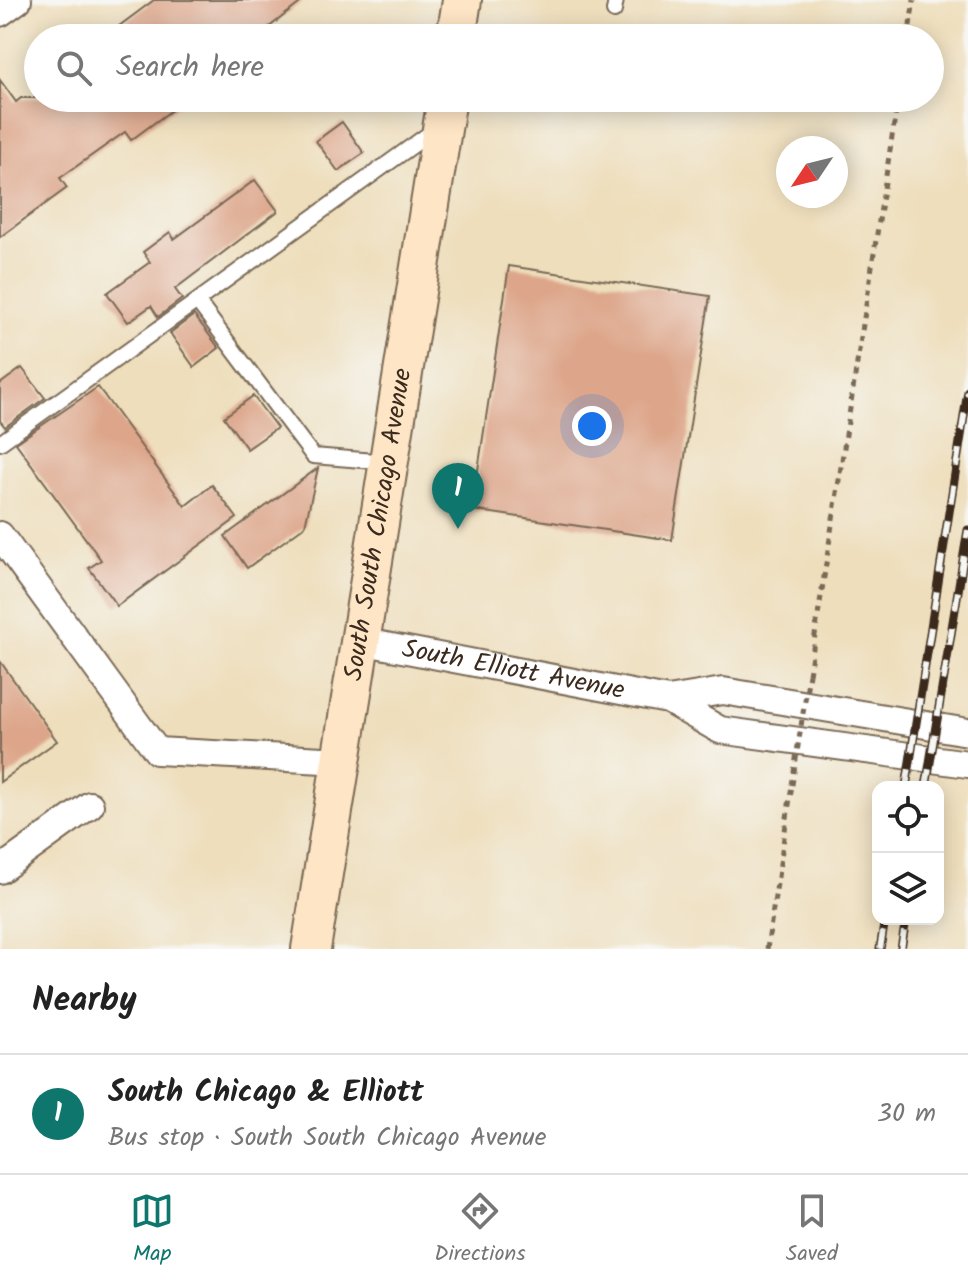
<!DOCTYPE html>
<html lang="en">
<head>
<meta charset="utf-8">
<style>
	:root { --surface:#fff; --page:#f2f2f2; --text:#222; --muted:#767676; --line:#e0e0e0; --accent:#0f766e }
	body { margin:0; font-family:Kalam,sans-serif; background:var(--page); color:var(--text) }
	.controls { position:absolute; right:24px; bottom:24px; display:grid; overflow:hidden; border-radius:16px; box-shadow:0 4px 20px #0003 }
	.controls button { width:72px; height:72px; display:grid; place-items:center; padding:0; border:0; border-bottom:2px solid var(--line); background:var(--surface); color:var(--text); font:40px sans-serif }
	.compass { position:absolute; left:776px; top:136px; width:72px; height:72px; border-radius:50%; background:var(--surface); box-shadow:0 4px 20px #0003; rotate:235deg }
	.you { position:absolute; left:592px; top:426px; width:28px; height:28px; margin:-20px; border:6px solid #fff; border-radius:50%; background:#1a73e8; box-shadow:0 0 0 12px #1a73e833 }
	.badge { display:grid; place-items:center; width:52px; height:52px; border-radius:50%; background:var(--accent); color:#fff; font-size:26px; font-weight:700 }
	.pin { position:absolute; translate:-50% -66px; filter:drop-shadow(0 2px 4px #0008) }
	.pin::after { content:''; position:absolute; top:42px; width:28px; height:24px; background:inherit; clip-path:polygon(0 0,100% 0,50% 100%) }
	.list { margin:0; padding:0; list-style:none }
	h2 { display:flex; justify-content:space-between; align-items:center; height:104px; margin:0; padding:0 32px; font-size:34px }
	h2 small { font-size:26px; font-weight:400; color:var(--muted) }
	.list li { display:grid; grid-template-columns:52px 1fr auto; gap:24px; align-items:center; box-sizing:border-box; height:120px; padding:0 32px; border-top:2px solid var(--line) }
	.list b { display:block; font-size:30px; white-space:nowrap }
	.list p { margin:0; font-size:26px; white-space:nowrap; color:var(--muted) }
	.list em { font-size:26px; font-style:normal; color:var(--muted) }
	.icon { flex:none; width:44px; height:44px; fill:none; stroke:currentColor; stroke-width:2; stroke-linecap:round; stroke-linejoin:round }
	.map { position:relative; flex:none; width:968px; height:949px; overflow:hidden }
	.search { position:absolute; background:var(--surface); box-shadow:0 4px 20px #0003; left:24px; right:24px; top:24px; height:88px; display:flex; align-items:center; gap:20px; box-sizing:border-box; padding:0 28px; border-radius:44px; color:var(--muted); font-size:30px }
	.sheet { height:224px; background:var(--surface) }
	nav { display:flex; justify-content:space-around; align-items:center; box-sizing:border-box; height:112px; border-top:2px solid var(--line); background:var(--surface); font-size:22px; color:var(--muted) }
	nav a { display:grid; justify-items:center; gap:4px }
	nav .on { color:var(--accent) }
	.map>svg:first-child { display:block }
</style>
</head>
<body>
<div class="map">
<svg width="968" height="949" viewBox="0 0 968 949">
	<rect width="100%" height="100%" fill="#f6f6f2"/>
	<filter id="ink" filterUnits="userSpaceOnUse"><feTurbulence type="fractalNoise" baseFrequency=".0125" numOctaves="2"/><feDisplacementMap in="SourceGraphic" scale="16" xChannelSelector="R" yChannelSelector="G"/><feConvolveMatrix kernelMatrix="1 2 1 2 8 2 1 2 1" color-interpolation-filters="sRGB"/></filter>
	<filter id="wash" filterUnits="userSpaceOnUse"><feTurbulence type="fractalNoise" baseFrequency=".006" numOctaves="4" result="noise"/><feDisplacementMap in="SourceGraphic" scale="32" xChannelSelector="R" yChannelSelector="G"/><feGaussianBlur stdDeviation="1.8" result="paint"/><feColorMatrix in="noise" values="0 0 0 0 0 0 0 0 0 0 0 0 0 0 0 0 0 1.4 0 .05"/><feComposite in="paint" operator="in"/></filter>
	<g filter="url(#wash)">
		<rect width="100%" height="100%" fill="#eedebc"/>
		<g id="blocks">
			<!-- building -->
			<path fill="#dda68a" d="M154,0H304L268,28L274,38H103Z
				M0,80L16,102L21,98H188L131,140L125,132L60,178L67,188L0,237Z
				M342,122L364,153L338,171L316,141Z
				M255,180L278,211L175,289L182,299L158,317L151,306L128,322L107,293L150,262L143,252L170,232L174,239Z
				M509,266L710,296L672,540L472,510Z
				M194,315L219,348L194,367L170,333Z
				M22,368L45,398L5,427L0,421V384Z
				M98,387L185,506L212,485L237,518L117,606L89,568L101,560L16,443Z
				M253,396L277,428L247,449L224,417Z
				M318,468L305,526L247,568L225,536Z
				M0,661L57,741L0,782Z"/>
		</g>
	</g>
	<g filter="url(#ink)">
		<use href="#blocks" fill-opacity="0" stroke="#7a6955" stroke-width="2"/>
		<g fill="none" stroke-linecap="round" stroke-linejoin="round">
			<!-- lane casing -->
			<g stroke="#7a6955" stroke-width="18">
				<path id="lane" d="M614,11L616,0
					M197,301L313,456L387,462
					M0,443L437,128"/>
			</g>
			<!-- street casing -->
			<g stroke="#7a6955" stroke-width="30">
				<g id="street">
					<path d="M0,13L18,0"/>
					<path d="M0,535L157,751L342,761"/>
					<path id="s1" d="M360,641L668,700L720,730L968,764"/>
					<path d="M668,700L723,691L968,732"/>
					<path d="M0,870L90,805"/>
				</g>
			</g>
			<!-- secondary casing -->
			<g stroke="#7a6955" stroke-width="42">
				<g id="secondary">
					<path d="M456,38L462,0"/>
					<path id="s2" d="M311,949L447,98"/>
				</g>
			</g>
			<!-- path -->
			<path stroke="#7a6955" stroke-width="5" stroke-dasharray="6 6" stroke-linecap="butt" d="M908,38L914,0
				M809,674L898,98
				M767,949L792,785"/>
			<!-- lane -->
			<use href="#lane" stroke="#fff" stroke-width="14"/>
			<!-- street -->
			<use href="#street" stroke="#fff" stroke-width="26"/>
			<!-- secondary -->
			<use href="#secondary" stroke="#fee5c5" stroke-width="38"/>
			<!-- rail casing -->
			<g stroke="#3b2a1e" stroke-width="9">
				<path id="rail" d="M906,787L968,391
					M926,787L968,530
					M880,949L885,919
					M901,949L906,919"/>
			</g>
			<!-- rail -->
			<use href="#rail" stroke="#f6f6f2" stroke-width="6" stroke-dasharray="18" stroke-linecap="butt"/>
			<!-- path-bridge -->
			<path stroke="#7a6955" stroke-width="5" stroke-dasharray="6 6" stroke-linecap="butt" d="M792,785L809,674"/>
		</g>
	</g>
	<g text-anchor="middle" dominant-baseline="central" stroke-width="7" stroke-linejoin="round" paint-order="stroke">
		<!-- street labels -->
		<g font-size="26" fill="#3b2a1e" stroke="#f6f6f2">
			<text stroke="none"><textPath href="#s2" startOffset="430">South South Chicago Avenue</textPath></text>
			<text stroke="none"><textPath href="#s1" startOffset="156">South Elliott Avenue</textPath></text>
		</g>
	</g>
</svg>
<div class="controls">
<button><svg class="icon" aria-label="locate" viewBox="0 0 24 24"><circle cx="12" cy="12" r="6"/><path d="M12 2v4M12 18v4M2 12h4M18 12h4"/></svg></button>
<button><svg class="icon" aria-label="layers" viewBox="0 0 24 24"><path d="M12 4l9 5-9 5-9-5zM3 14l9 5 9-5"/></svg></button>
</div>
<svg class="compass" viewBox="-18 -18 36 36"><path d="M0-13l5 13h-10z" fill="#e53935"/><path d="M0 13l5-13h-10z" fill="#767676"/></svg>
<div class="you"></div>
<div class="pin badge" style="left:458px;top:529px">1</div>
<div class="search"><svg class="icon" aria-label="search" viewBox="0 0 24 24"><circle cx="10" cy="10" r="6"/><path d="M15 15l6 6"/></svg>Search here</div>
</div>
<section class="sheet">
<h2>Nearby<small></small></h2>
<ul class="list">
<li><span class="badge">1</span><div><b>South Chicago &amp; Elliott</b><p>Bus stop · South South Chicago Avenue</p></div><em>30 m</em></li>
</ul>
</section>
<nav>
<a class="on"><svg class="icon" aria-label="map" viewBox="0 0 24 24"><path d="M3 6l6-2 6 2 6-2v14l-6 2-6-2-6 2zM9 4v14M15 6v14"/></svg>Map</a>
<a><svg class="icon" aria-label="directions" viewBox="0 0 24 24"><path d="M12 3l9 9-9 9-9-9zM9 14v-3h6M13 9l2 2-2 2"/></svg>Directions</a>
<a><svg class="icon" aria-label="saved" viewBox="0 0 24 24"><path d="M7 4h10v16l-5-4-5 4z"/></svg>Saved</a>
</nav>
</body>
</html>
